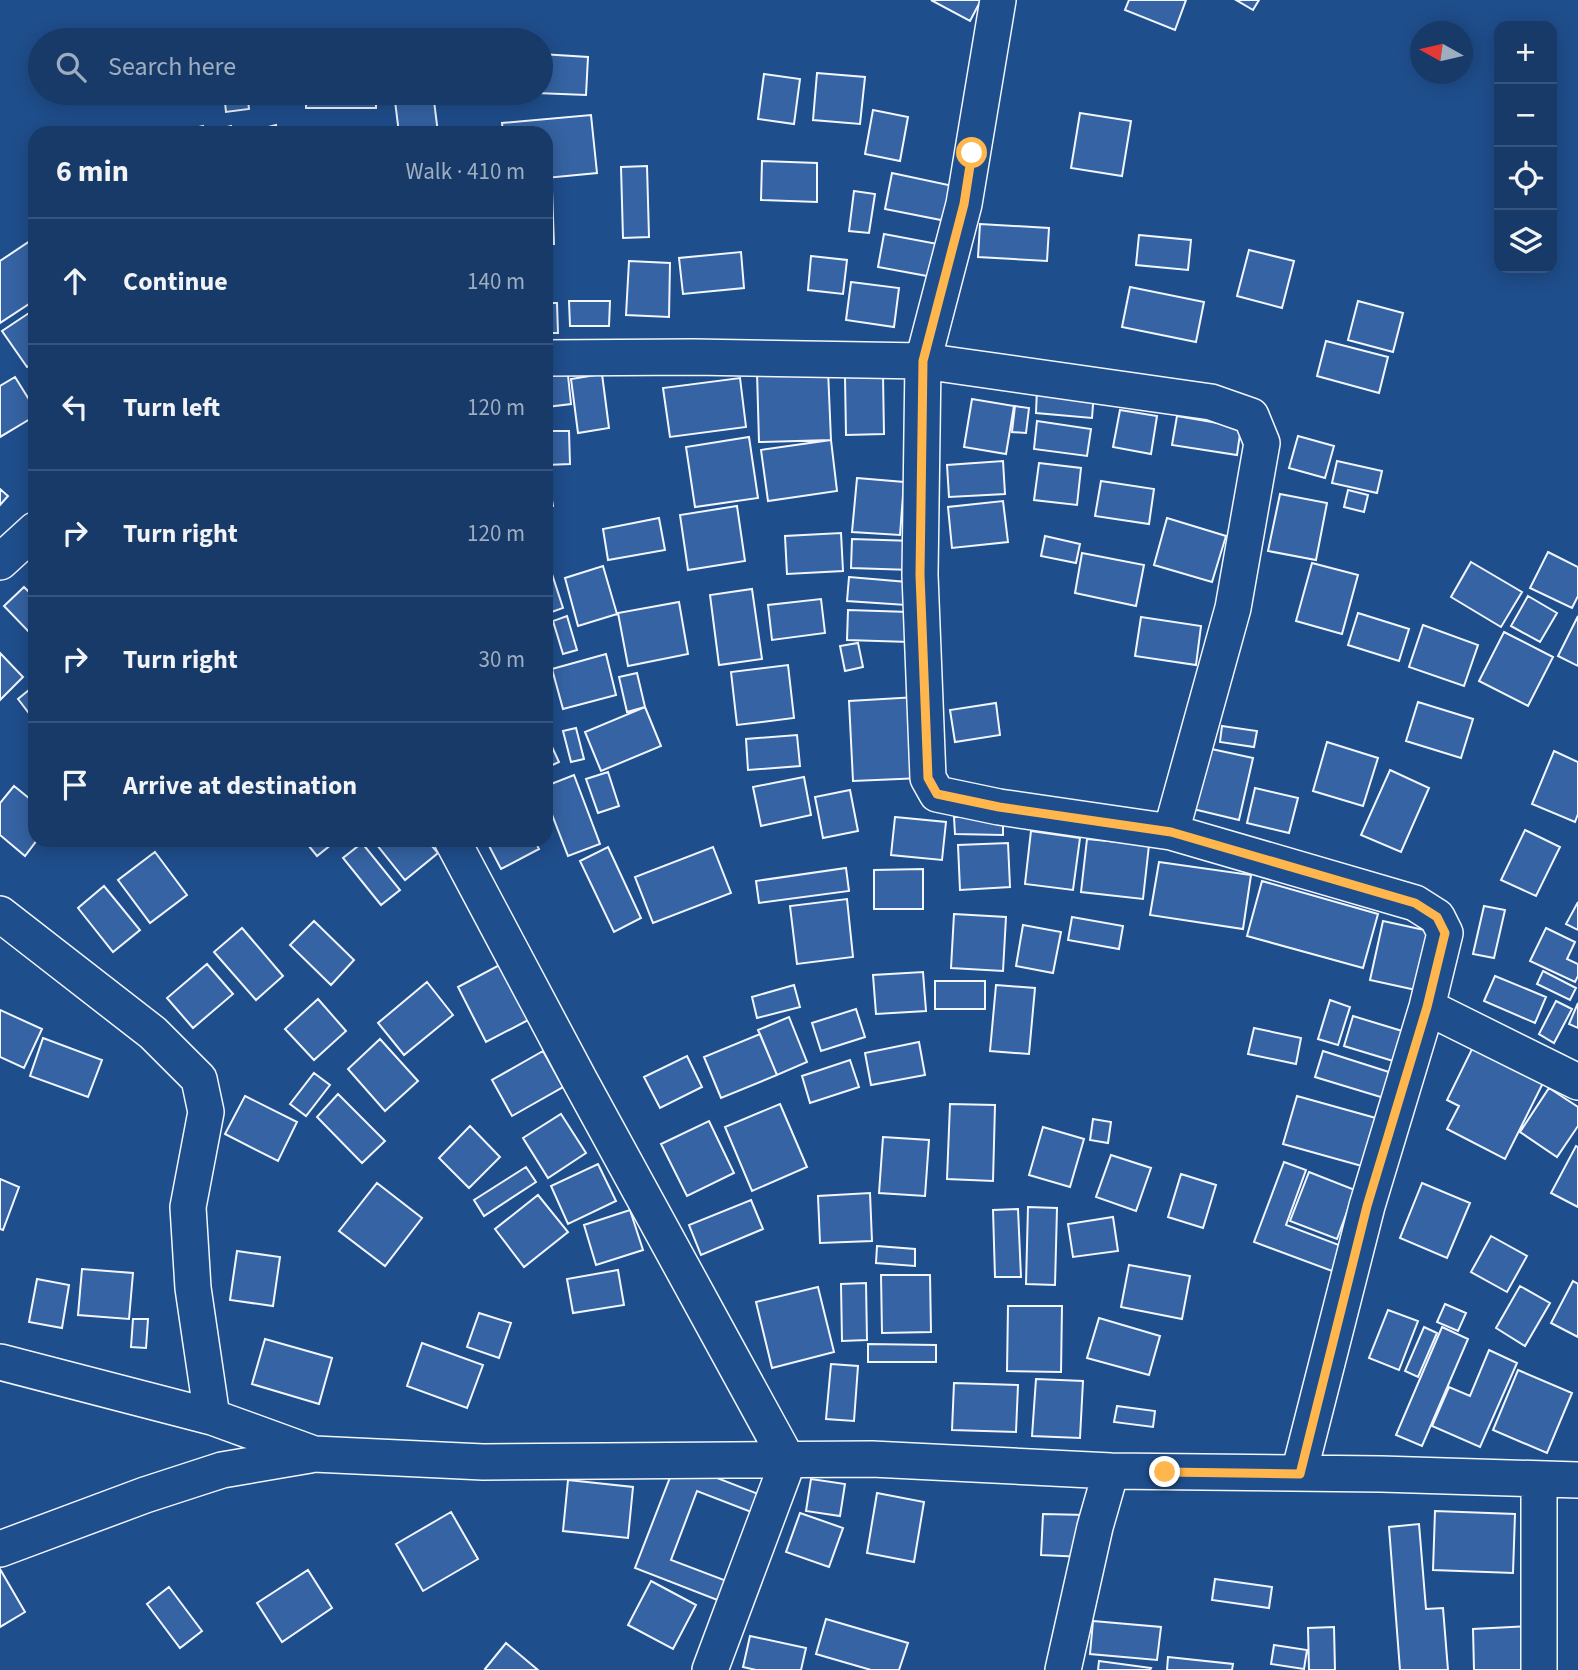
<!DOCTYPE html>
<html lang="en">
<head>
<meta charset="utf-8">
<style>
	:root { --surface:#173a69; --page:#20416f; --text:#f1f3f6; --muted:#9eadc0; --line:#36547d }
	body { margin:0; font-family:"Source Sans 3",sans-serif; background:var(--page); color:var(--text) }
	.controls { position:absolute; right:21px; top:21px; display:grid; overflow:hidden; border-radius:14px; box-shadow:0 4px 18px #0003 }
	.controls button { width:63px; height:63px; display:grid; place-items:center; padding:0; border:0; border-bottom:2px solid var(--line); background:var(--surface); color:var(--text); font:35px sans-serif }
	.compass { position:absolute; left:1410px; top:21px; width:63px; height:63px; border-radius:50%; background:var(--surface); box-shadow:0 4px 18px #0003; rotate:278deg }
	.stop { position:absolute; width:21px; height:21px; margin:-16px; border:5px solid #ffb74d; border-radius:50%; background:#fff }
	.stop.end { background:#ffb74d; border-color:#fff; box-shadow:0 2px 7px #0008 }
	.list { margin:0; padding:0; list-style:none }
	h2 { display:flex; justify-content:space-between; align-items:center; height:91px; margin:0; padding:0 28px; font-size:30px }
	h2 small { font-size:23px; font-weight:400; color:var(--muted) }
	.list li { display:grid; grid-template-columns:46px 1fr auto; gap:21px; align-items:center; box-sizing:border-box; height:126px; padding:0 28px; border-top:2px solid var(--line) }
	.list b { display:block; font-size:26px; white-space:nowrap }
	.list em { font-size:23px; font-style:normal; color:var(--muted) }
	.icon { flex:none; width:38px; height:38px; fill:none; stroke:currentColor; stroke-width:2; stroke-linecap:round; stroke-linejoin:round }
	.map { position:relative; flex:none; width:1578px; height:1670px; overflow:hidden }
	.search { position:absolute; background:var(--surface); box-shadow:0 4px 18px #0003; left:28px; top:28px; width:525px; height:77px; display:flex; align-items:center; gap:18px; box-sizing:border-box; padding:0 24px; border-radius:38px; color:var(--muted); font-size:26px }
	.panel { position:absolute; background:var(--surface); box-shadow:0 4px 18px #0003; left:28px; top:126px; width:525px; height:721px; border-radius:21px }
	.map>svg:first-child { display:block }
</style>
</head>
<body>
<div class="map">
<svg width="1578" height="1670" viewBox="0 0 1578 1670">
	<rect width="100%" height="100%" fill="#1f4e8c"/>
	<!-- building -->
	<path fill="#3563a3" stroke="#f2f6ff" stroke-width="2" d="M931,0H981L970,21Z
		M1129,0H1186L1175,30L1125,10Z
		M1236,0H1259L1253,10Z
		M541,54L588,57L586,95L536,93H541Z
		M817,73L865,77L860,124L813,120Z
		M764,74L800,79L794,124L758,119Z
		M224,93H247L249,109L226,112Z
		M306,93H376V108H306Z
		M394,93H433L438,133H399Z
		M873,110L908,117L900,161L865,154Z
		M1080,113L1131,121L1122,176L1071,168Z
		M591,115L597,173L546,178V133H503L502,123Z
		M276,125L278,133H246Z
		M203,126L205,133H175Z
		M231,126L232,133H208V132Z
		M762,161L817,163V202L761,200Z
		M647,166L649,237L623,238L621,167Z
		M892,173L953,186L946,221L885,209Z
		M546,191H552L554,244H546Z
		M854,191L875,194L869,233L849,231Z
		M980,224L1049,228L1047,261L978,257Z
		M884,234L943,245L938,278L878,267Z
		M1139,235L1191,240L1188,270L1136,265Z
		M30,241L35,249V300L0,323V261Z
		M1249,250L1294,261L1282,308L1237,296Z
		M741,252L744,288L683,294L679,258Z
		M811,256L847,260L843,294L808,290Z
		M629,261L670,263L669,317L626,315Z
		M851,282L899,288L894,327L846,320Z
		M1130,287L1204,302L1196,342L1122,327Z
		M569,301H610L609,326H570Z
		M1358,301L1403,313L1393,352L1348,340Z
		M546,303H557L558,333H546Z
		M35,309V362L27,367L2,331Z
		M1326,341L1388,357L1379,393L1317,376Z
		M567,366L571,404L546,407V368Z
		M828,370L831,440L759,442L757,372Z
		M602,374L609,428L578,433L571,379Z
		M883,376L884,434L846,435L845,377Z
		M15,377L35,409V416L0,437V386Z
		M740,378L746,427L670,437L663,388Z
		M1037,388L1094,392L1092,418L1036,413Z
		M972,399L1014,406L1006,454L964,447Z
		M1015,406L1029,408L1026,433L1012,432Z
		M1120,410L1157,416L1151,454L1113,447Z
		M1177,416L1241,427L1237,455L1172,445Z
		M1037,421L1091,429L1087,456L1034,449Z
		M546,431H569L570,464L546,465Z
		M1298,436L1334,446L1325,478L1289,468Z
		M749,437L758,498L695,507L686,447Z
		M831,440L837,491L768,501L761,450Z
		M1003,461L1005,494L949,497L947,465Z
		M1337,461L1382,471L1377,493L1332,483Z
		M1039,463L1081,468L1077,505L1034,500Z
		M546,467L553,506L546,507Z
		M857,478L904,482L900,535L852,532Z
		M1101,481L1154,489L1149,524L1095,516Z
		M0,489L8,496L0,505Z
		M1348,490L1368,495L1364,512L1344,507Z
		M1280,494L1327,503L1316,560L1268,551Z
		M1003,501L1008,542L952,548L948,507Z
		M737,506L745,561L688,570L680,515Z
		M659,518L665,550L608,560L603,529Z
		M1167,518L1226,536L1212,582L1154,565Z
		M841,533L843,571L787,574L785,536Z
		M1045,536L1080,544L1076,563L1041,556Z
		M852,539L913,541L912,570L851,568Z
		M1548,552L1578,567V596L1572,608L1530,588Z
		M1082,553L1144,565L1136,606L1075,593Z
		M1471,562L1522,592L1501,627L1451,597Z
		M1312,563L1358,575L1342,634L1296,621Z
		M603,566L617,614L578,626L565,578Z
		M551,571L563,608L546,614V573Z
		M849,577L907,582L906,605L847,601Z
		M24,587L35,598V627L29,632L4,606Z
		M752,589L762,659L719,665L710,595Z
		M1528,596L1557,613L1540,642L1511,626Z
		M821,599L825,633L772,640L768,605Z
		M679,602L688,654L628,666L618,613Z
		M848,610L909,612V642L847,640Z
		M1358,613L1409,629L1399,661L1348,645Z
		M567,616L577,650L563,654L553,621Z
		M1578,616V666L1558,656Z
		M1141,617L1201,626L1196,665L1135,656Z
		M1423,625L1478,645L1464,686L1409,667Z
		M1504,632L1553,657L1528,706L1479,681Z
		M858,643L863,667L845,671L840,646Z
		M0,653L23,677L0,700Z
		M606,654L616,695L563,709L552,669Z
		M788,665L794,718L737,725L731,672Z
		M637,673L645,707L627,712L619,677Z
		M35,685V721L18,699Z
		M917,697L922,778L853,781L849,701Z
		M1418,702L1473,719L1461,758L1406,741Z
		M996,703L1000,735L955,742L950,710Z
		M645,707L661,746L601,771L585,732Z
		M1222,726L1257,731L1254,747L1220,742Z
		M576,728L584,759L571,762L563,731Z
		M546,734L559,762L546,768Z
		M797,735L800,766L748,770L746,739Z
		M1327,742L1378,758L1363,806L1313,791Z
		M1207,748L1253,758L1239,820L1193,809Z
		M1554,751L1578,762V814L1575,822L1532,804Z
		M1390,770L1429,788L1401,852L1361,835Z
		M608,772L619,806L598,813L586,779Z
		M574,775L600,844L568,856L546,799V786Z
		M804,777L811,815L761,826L753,787Z
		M14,786L35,803V840H37L25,856L0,835V803Z
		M1255,788L1298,798L1289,833L1247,823Z
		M850,790L858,831L823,838L815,797Z
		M895,817L946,822L942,860L891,855Z
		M954,817H1003V835L955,834Z
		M1525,830L1560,847L1536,896L1501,880Z
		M1031,831L1080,838L1073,890L1025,884Z
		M1087,839L1149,845L1143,899L1081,892Z
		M304,840H337L317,856Z
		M373,840H427L438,853L405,880Z
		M486,840H534L539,849L501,869Z
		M362,843L400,890L381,905L343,858Z
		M1008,843L1010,887L960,890L958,845Z
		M608,847L641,918L614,932L580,861Z
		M713,847L731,893L653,923L635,877Z
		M155,852L187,895L150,923L118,880Z
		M1159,862L1251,875L1243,929L1150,915Z
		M846,868L849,891L759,903L756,881Z
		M923,869V909H874V870Z
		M1262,881L1378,914L1363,968L1247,936Z
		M104,886L140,930L113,952L78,908Z
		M847,899L853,957L797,964L790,906Z
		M1578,902V930L1566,924Z
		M1484,906L1505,910L1494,958L1473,954Z
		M954,914L1006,917L1003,971L951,968Z
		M1072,917L1123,926L1119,949L1068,940Z
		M314,921L354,960L331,985L290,945Z
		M1383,921L1429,931L1416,990L1370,980Z
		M1023,925L1061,932L1053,973L1016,966Z
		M242,928L283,976L256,1000L214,952Z
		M1546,928L1575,942L1567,959L1578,964V976L1575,982L1530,961Z
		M505,962L532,1018L486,1042L458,987Z
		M207,964L233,994L193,1028L167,998Z
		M1543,971L1576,988L1570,1000L1537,984Z
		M923,972L926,1011L876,1014L873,975Z
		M1495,976L1546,997L1535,1023L1484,1001Z
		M935,981H985V1009H935Z
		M427,982L453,1015L404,1055L378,1023Z
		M794,985L800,1007L757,1018L752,997Z
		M996,985L1035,988L1029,1054L990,1051Z
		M318,999L346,1031L314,1060L285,1029Z
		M1330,1000L1350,1007L1338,1045L1318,1039Z
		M1556,1001L1572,1009L1554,1043L1539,1034Z
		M1578,1003V1028L1569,1024Z
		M856,1009L865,1037L821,1051L812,1023Z
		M0,1010L42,1029L24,1068L0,1057Z
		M1353,1016L1412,1034L1403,1064L1344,1046Z
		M789,1017L807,1062L777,1075L758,1030Z
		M1254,1028L1301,1038L1296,1064L1248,1054Z
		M760,1034L777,1075L721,1098L704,1057Z
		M43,1038L102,1060L88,1097L30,1076Z
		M380,1039L418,1081L385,1111L348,1069Z
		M919,1042L925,1075L871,1085L865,1053Z
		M1474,1045L1544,1081L1505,1159L1447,1129L1459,1106L1447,1100Z
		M543,1051L563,1087L512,1116L492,1080Z
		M1323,1051L1392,1073L1384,1098L1315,1077Z
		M687,1056L702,1087L660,1108L644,1077Z
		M850,1060L859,1087L810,1103L802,1076Z
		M314,1073L330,1085L306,1116L290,1104Z
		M1549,1088L1578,1107V1126L1557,1157L1520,1132Z
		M338,1094L385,1141L362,1163L317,1117Z
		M245,1096L297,1122L278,1161L225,1134Z
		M1297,1096L1383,1120L1369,1168L1283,1144Z
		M780,1104L807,1167L752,1191L725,1127Z
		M950,1104L995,1105L993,1181L947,1179Z
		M561,1114L586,1153L548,1178L523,1138Z
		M1093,1119L1111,1122L1108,1143L1090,1140Z
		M709,1121L734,1173L687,1196L661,1144Z
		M470,1126L500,1157L469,1188L439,1158Z
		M1043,1127L1084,1139L1070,1187L1029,1175Z
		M883,1137L929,1140L925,1196L879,1193Z
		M1576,1146L1578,1147V1207L1551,1193Z
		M1111,1155L1151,1168L1136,1211L1096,1197Z
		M1284,1162L1306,1170L1286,1225L1352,1250L1343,1275L1254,1242Z
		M598,1164L616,1201L568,1224L551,1186Z
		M526,1167L536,1182L484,1216L474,1200Z
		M1309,1172L1355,1190L1337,1239L1290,1221Z
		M1181,1174L1216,1185L1203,1228L1168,1217Z
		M0,1179L19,1187L3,1230L0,1229Z
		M377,1183L422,1218L385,1266L339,1231Z
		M1422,1183L1470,1203L1447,1258L1400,1238Z
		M870,1193L872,1241L820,1243L818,1196Z
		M538,1195L568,1232L524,1267L495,1229Z
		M751,1200L763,1229L701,1255L689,1225Z
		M1028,1207L1057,1208L1055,1285L1026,1284Z
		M1018,1209L1021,1277H995L993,1210Z
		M630,1210L643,1250L596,1265L584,1225Z
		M1113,1217L1118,1251L1073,1257L1068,1224Z
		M1491,1236L1527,1256L1507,1292L1471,1272Z
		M877,1246L915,1249V1266L876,1263Z
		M237,1251L280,1257L273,1306L230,1300Z
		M1129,1265L1190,1276L1182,1319L1121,1307Z
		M82,1269L133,1273L129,1319L78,1315Z
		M618,1270L624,1305L573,1313L567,1279Z
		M881,1275H930L931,1332L882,1333Z
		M37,1279L69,1285L62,1328L29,1322Z
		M1573,1281L1578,1284V1337L1551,1323Z
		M866,1283L867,1340L842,1341L841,1284Z
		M1520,1286L1550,1303L1525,1346L1496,1328Z
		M818,1287L834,1352L772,1368L756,1302Z
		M1445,1304L1466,1313L1458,1331L1437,1322Z
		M1008,1306H1062L1061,1372L1007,1371Z
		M1388,1310L1418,1321L1399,1370L1369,1358Z
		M479,1313L511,1323L499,1358L467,1347Z
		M1099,1318L1160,1336L1149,1375L1087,1358Z
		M133,1319H148L146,1348L131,1347Z
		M1424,1327L1437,1333L1418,1377L1405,1371Z
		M1442,1327L1468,1339L1422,1446L1396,1435Z
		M265,1339L332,1358L319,1404L252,1384Z
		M422,1343L483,1365L467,1408L407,1386Z
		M868,1344L936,1345V1362H868Z
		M1489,1350L1517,1363L1480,1447L1432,1426L1449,1387L1470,1396Z
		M831,1364L858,1366L854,1421L826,1419Z
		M1518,1370L1572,1393L1547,1453L1493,1430Z
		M1036,1379L1083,1381L1080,1438L1032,1436Z
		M954,1383L1018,1385L1016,1432L952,1430Z
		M1117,1406L1155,1411L1153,1427L1114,1422Z
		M676,1462L766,1497L759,1515L697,1491L671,1560L732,1583L725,1603L635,1568Z
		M811,1479L845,1484L840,1516L806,1511Z
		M568,1480L633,1487L628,1538L563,1531Z
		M877,1493L924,1502L914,1562L867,1553Z
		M1435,1511L1515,1514L1513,1573L1433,1570Z
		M451,1512L478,1559L423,1591L396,1544Z
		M800,1513L843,1528L829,1567L786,1552Z
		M1043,1514L1086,1515L1084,1557L1041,1555Z
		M1419,1524L1426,1609L1443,1608L1448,1670H1400L1389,1527Z
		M0,1569L25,1612L0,1627Z
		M308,1570L332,1608L282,1642L257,1603Z
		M1215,1579L1272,1587L1269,1608L1212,1600Z
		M651,1581L696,1605L673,1649L628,1625Z
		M169,1587L202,1631L180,1648L147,1604Z
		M826,1619L908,1643L899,1670H871L816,1654Z
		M1093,1621L1161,1627L1157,1660L1090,1654Z
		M1530,1626L1532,1670H1474L1473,1629Z
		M1334,1627L1335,1670H1309L1308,1628Z
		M750,1636L806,1648L801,1670H756L743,1667Z
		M506,1643L538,1670H487L485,1669Z
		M1274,1645L1307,1650L1304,1669L1271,1664Z
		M1168,1657L1233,1664L1232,1670H1167Z
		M1099,1661L1151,1668L1150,1670H1098Z"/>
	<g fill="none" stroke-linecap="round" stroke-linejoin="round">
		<!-- minor casing -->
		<g stroke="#f2f6ff" stroke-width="38">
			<path id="minor" d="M546,358L693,357L923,361L1211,402L1251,416L1262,443L1233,608L1171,832L999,807L937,794L928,778L920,575L923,361L964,204L998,0
				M0,562L35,530
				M1171,832L1415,903L1437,917L1445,933L1427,1007L1367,1206L1299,1473
				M452,840L579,1079L788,1461L710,1670
				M0,914L153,1033L199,1079L206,1112L188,1207L193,1288L212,1417
				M1427,1007L1578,1082
				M0,1362L212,1417L314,1454L483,1462L872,1459L1111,1471L1381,1474L1578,1480
				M0,1549L145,1495L222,1470L310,1455
				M1063,1670L1095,1527L1111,1471
				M1539,1670V1480"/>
		</g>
		<!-- minor -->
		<use href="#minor" stroke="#1f4e8c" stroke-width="35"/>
	</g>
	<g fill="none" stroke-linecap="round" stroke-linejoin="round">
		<!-- route -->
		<path stroke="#ffb74d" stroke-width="9" d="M972,153L964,204L923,361L920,575L928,778L937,794L999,807L1171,832L1415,903L1437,917L1445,933L1427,1007L1367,1206L1300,1474L1165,1472"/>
	</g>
</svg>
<div class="controls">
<button>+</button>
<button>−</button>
<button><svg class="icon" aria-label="locate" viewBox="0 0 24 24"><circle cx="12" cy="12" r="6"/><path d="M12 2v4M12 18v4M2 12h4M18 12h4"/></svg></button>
<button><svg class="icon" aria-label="layers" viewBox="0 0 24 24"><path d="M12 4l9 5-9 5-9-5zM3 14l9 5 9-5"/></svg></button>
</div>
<svg class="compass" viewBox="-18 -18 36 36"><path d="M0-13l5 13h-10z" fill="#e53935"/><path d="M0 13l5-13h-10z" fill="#9eadc0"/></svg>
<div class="stop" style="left:972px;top:153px"></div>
<div class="stop end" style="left:1165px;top:1472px"></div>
<div class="search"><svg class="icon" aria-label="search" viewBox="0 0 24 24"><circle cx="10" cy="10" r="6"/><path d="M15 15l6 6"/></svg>Search here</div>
<section class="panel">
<h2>6 min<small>Walk · 410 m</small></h2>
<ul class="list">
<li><svg class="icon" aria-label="ahead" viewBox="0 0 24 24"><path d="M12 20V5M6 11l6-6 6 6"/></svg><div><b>Continue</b></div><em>140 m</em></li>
<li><svg class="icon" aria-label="left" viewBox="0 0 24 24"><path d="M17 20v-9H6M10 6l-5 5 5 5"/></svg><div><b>Turn left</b></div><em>120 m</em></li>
<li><svg class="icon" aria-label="right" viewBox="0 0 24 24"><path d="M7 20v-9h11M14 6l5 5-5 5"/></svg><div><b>Turn right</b></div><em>120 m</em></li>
<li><svg class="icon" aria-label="right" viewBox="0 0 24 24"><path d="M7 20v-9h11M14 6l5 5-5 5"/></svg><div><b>Turn right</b></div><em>30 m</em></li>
<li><svg class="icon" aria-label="arrive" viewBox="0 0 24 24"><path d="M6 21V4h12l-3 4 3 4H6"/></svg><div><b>Arrive at destination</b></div></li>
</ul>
</section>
</div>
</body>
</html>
